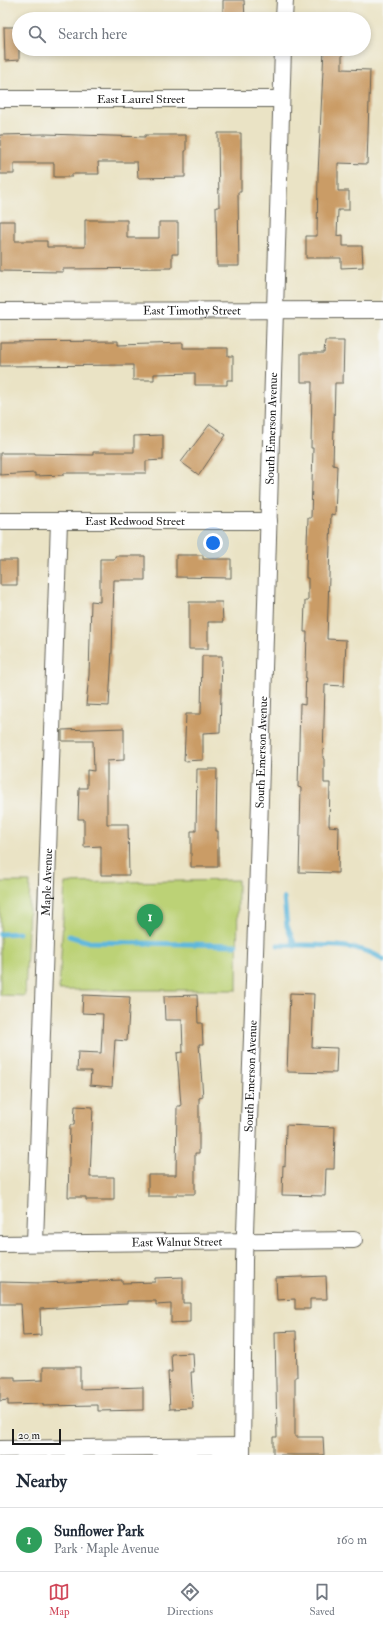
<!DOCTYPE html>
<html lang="en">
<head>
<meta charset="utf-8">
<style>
	:root { --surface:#fff; --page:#f2f2f3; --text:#1f2937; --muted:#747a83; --line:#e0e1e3; --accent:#d1495b }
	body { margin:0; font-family:"IM FELL Double Pica",serif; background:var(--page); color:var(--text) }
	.scale { position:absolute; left:12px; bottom:10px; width:49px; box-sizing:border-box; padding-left:4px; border:2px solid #1c1c1c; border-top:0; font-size:11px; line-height:14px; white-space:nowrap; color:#1c1c1c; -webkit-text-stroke:3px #f6f6f2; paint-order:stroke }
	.you { position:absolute; left:213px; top:543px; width:14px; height:14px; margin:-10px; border:3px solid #fff; border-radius:50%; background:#1a73e8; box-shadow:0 0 0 6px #1a73e833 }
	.badge { display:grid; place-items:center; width:26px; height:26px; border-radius:50%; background:var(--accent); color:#fff; font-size:13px; font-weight:700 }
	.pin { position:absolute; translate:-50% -33px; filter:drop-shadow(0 1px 2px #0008) }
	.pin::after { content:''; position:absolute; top:21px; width:14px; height:12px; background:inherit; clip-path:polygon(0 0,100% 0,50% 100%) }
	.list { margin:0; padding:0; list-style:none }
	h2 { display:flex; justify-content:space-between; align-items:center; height:52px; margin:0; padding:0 16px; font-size:17px }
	h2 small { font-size:13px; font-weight:400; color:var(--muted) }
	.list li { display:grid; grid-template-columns:26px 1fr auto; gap:12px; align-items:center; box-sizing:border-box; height:64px; padding:0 16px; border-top:1px solid var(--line) }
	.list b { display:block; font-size:15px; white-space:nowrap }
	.list p { margin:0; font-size:13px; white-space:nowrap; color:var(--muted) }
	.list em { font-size:13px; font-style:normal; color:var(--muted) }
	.icon { flex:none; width:22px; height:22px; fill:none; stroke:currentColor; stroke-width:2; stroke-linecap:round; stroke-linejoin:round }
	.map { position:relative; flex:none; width:383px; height:1455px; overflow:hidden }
	.search { position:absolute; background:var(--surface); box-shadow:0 2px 6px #0003; left:12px; right:12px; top:12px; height:44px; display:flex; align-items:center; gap:10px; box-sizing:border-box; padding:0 14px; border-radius:22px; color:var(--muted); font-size:15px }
	.sheet { height:116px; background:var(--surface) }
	nav { display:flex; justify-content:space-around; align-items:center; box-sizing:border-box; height:56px; border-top:1px solid var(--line); background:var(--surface); font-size:11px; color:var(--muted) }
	nav a { display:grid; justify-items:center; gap:2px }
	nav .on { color:var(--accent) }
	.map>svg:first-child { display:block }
</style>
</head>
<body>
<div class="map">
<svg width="383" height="1455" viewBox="0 0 383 1455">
	<rect width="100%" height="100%" fill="#f6f6f2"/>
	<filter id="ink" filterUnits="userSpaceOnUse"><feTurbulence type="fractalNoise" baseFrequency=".025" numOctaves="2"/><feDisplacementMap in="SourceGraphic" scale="8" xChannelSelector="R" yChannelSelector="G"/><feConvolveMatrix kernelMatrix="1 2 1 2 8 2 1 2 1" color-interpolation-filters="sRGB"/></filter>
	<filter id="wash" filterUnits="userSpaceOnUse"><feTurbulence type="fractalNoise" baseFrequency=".012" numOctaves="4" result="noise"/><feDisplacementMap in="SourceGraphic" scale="16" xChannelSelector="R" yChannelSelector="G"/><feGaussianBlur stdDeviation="0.9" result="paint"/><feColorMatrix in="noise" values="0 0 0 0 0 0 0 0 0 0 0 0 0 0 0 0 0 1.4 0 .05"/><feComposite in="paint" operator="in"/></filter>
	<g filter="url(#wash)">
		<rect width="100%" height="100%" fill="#eae3c5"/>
		<!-- green -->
		<path fill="#bcd276" stroke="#6c7749" d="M238,880L237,990H59L65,883Z
			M0,882H30L25,996L0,995Z"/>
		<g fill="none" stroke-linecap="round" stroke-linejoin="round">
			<!-- stream -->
			<path stroke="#5eb7dc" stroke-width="5" d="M284,898L287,926L295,946
				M0,934L19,933
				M69,936L89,942L236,945
				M278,945C307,946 361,941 383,960"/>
		</g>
		<g id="blocks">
			<!-- building -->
			<path fill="#ca9c66" d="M223,0H244L245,19H223Z
				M4,27H19V60L5,61Z
				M324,49H342V69L370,70L367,164L338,163V191H349V210H338L337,236L343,235V246H362L363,267L341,268V258H306V236H317L318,174Z
				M218,133H241V192H238L239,266H217L216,207H219Z
				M45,134L145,137V135H186V151H185V177L138,178L137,162H98L99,174H72V177H54V163H14V174H0V135Z
				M85,220H127V238H159V222H178V254H172V268L63,269V272L0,271V221H15V241H47V247H85Z
				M118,341V345L183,343V348H228V356H233V380H227V385H195V373L154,374V380H133V365L0,366V342Z
				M325,341H344L343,383H335L333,465L337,466L335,515L331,514L327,639L346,640L344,686L325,685L323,758L324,759V783H330L329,826L339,827L338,873L299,872L301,788L298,787L300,704L305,705L307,632H304L305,601H308V578H306V567L308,518H311L313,448H311L312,382H301V353H324Z
				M210,424L226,435L199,475L181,462Z
				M163,435V460L146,461V473H64V475L35,476V473L0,475V453H35V454L93,455V452H134V436Z
				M176,555H203V559H231V578L176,577Z
				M115,556H145V580H114L112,651L109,706L86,705L89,675L91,601L100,602V559H115Z
				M0,560H17V585H0Z
				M189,602H222L223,622H208V649H189Z
				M202,656H222L220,732L203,733V760L184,761L186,714H201Z
				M124,728V760L107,761V824H128L129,875H101V846L84,847V819H78L79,788H87V770L94,771L93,741H62V730Z
				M197,769H217L216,831H218V867H191V831H196Z
				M290,993L314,994L312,1047L337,1048L336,1073L287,1072Z
				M83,995L130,997L127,1041L115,1040L112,1087L90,1085L91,1071H77L78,1052L101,1053L103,1014L82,1013Z
				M197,995L198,1023H202L203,1044H199L203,1097L199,1098V1153H195V1194H177V1196H148V1175H176L177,1106H181L177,1053L183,1052L182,1020H165L164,996Z
				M75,1106L93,1107L90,1177H114V1200H86V1197H68L70,1125H74Z
				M286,1125L335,1127L334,1169H326L325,1196L282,1195L283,1165L285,1166Z
				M326,1276L327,1299H310V1309H295V1299L277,1300L276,1278Z
				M183,1277V1303H190V1322L171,1323V1304L156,1305V1301H127V1304L40,1309L41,1335L23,1336L21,1304H0V1282L43,1283L122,1280V1283L155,1282V1278Z
				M296,1331L297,1377H295V1437H323L324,1455H273V1437H277L275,1332Z
				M193,1353L194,1372H191L193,1408L170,1409L168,1372H172L171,1354Z
				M43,1367H80V1389L143,1387V1410L98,1411V1405L43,1406V1404L8,1405V1400L0,1401V1377H15V1381L43,1380Z"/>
		</g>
	</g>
	<g filter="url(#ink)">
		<use href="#blocks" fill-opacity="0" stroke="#646257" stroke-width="1"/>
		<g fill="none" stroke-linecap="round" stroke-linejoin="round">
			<!-- street casing -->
			<g stroke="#646257" stroke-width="18">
				<g id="street">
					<path d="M284,19L285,0"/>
					<path id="s1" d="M0,99H281"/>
					<path id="s2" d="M0,311L383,310"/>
					<path id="s3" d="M0,521H269"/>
					<path id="s4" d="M35,1243L59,521"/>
					<path id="s5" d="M0,1244L354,1240"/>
					<path d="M0,1449L242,1446"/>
					<path id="s6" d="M242,1455L244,1260L257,897L283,49"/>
				</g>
			</g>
			<!-- street -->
			<use href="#street" stroke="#fff" stroke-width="16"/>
		</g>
	</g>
	<g text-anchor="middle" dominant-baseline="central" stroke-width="3.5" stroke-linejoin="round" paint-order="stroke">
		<!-- street labels -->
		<g font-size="12" fill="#1c1c1c" stroke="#f6f6f2">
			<text stroke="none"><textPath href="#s1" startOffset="141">East Laurel Street</textPath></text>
			<text stroke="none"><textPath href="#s2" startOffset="192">East Timothy Street</textPath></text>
			<text stroke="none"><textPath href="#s6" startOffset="1027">South Emerson Avenue</textPath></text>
			<text stroke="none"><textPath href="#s3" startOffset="135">East Redwood Street</textPath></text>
			<text stroke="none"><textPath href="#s6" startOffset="703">South Emerson Avenue</textPath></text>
			<text stroke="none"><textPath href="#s4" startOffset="361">Maple Avenue</textPath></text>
			<text stroke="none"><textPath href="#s6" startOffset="379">South Emerson Avenue</textPath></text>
			<text stroke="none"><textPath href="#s5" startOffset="177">East Walnut Street</textPath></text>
		</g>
	</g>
</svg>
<div class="scale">20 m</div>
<div class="you"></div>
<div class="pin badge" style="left:150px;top:937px;background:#2e9e5b">1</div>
<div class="search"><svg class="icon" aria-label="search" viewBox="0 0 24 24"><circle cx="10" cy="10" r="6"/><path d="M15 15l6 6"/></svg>Search here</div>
</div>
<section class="sheet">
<h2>Nearby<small></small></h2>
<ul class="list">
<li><span class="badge" style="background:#2e9e5b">1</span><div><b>Sunflower Park</b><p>Park · Maple Avenue</p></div><em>160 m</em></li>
</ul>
</section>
<nav>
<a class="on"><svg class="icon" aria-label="map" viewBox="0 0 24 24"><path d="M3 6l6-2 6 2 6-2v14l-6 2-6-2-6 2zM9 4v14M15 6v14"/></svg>Map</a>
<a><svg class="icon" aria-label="directions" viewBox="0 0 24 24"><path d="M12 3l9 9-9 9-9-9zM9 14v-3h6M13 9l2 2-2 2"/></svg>Directions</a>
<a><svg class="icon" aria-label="saved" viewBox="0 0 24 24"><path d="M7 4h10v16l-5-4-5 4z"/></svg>Saved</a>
</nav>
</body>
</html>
